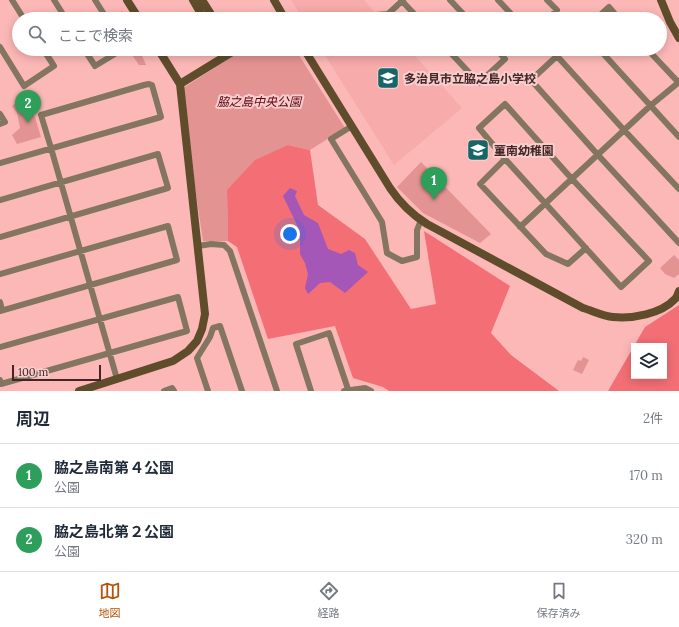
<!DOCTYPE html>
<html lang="ja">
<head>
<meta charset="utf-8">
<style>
	:root { --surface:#fff; --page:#f2f2f3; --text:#1f2937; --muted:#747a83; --line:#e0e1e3; --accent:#b45309 }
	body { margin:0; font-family:Lora,"Noto Sans JP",serif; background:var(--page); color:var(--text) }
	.controls { position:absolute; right:12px; bottom:12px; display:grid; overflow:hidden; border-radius:0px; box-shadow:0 2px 10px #0003 }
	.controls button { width:36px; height:36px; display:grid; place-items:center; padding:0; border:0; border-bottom:1px solid var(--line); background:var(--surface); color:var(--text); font:20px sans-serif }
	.scale { position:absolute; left:12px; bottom:10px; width:89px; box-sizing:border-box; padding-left:4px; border:2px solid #402626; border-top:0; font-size:11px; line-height:14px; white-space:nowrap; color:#402626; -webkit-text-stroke:3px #f8cdcc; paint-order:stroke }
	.you { position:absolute; left:290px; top:234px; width:14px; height:14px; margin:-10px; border:3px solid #fff; border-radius:50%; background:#1a73e8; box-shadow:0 0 0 6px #1a73e833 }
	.badge { display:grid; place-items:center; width:26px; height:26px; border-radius:50%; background:var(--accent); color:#fff; font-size:13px; font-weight:700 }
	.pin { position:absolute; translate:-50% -33px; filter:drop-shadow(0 1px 2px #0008) }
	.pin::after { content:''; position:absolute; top:21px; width:14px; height:12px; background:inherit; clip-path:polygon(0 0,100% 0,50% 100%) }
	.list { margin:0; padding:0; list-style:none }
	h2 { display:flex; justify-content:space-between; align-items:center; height:52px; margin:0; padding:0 16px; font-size:17px }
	h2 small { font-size:13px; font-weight:400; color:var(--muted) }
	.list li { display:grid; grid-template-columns:26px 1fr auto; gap:12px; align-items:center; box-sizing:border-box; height:64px; padding:0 16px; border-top:1px solid var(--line) }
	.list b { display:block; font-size:15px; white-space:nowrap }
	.list p { margin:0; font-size:13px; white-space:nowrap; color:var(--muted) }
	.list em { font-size:13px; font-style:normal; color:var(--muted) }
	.icon { flex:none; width:22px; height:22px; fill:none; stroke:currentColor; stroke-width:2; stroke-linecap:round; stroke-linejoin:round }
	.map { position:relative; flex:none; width:679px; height:391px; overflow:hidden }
	.search { position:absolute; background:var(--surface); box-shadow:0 2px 10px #0003; left:12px; right:12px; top:12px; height:44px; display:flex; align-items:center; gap:10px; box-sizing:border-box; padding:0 14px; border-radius:22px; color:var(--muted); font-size:15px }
	.sheet { height:180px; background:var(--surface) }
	nav { display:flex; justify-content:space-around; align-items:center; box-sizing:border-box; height:56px; border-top:1px solid var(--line); background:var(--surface); font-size:11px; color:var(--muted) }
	nav a { display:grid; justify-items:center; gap:2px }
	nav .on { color:var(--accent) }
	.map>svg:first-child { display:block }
</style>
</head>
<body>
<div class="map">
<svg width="679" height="391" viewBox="0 0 679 391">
	<rect width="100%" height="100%" fill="#fcb8b7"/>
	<!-- built -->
	<path fill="#f7abab" d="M291,0H364L381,19H303Z
		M321,49H409L462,108L394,165Z"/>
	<!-- green -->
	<path fill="#e49393" d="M122,11L129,19H111Z
		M128,49H139L146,65H139Z
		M244,49H295L345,128L310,150L288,145L227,190L228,241H203L181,94L183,88Z
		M23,97L35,117L41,137L17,144L12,135L20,128L17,113L12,106Z
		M421,162L491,234L480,243L423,213L397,187Z
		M674,255L679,260V274L674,278L665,274L660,268Z
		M583,357L589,360L582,374L573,370L578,360L581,361Z"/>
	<!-- forest -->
	<path fill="#f36f75" d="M288,145L310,150L318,205L365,239L411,309L436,304L424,231L510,286L491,333L511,355L559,391H389L383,387L353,378L335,326L268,339L237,247L228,241L227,190L255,160Z
		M679,305V391H608L634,346V376H664V346H634L645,327Z"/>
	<!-- water -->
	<path fill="#a457b7" d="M290,188L297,191L295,196L304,215L318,223L328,249L341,254L349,250L355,253L358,265L368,272L345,293L330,282L320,283L308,294L305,288L308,274L305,263L300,254V231L283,196Z"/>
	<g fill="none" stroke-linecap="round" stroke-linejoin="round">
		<!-- street -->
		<path stroke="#83755f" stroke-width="6" d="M12,0L24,19
			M54,0L66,19
			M95,0L107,19
			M401,0L419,19
			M450,0L468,19
			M498,0L516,19
			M547,0L557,10L548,19
			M376,15L388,14L403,0
			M596,19L609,7L619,19
			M0,47L24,86L54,66L43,49
			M84,49L95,66L123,49
			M447,49L479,83L505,59L496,49
			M599,49L679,137
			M647,49L679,83
			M505,104L572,179L649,261L621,287L505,159L479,128Z
			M0,114L5,122L0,124
			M352,126L331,139L382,222L387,253L402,261L417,257V230L421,220
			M505,159L480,184L546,254L568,264L586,248
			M0,163L161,117L152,85L149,84L144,85L41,115L51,148L117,379
			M679,189L624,130L557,56L531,80L598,155L679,243
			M0,200L158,154L168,188L0,237
			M520,227L650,106L679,82
			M198,246L211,244L224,245L230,251L277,391
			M0,274L168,226L177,260L0,311
			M0,302L2,310
			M0,347L178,297L187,331L1,384L0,380
			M164,391L172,388L174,391
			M208,391L197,358L210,337L213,328L220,326L242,391
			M311,391L296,344L329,333L348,389
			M344,391L365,388L371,391"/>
		<!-- secondary -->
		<path stroke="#5f4c2b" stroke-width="8" d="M127,0L139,19
			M193,0L204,19
			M202,0L214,19
			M274,0L285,19
			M661,0L670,22L679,38
			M304,49L390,188C400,203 411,214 427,224L583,308C593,311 603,316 613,317C632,319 661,314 675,299C677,297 678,294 679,291
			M180,84L237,49
			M79,391L173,361L188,351L197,341L202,329L205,314L180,84L158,49"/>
	</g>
	<!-- icons -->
	<defs>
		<g id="school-square" transform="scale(1.15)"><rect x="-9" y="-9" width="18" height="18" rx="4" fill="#166568" stroke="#f8cdcc"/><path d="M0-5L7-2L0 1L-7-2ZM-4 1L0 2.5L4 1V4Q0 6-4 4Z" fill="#fff"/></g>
	</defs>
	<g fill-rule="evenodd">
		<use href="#school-square" x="388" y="78"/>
		<use href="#school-square" x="478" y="150"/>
	</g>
	<g text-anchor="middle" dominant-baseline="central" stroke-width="4" stroke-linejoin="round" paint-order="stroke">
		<!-- poi labels -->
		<g font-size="12" font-weight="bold" fill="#402626" stroke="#f8cdcc" text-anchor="start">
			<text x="404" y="78">多治見市立脇之島小学校</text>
			<text x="494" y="150">菫南幼稚園</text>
		</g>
		<!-- park labels -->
		<g font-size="12" font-style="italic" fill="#5a0514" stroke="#f8cdcc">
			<text x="259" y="101">脇之島中央公園</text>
		</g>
	</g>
</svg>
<div class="controls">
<button><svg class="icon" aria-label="layers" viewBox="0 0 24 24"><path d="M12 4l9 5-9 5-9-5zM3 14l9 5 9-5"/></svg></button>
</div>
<div class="scale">100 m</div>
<div class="you"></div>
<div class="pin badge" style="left:434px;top:200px;background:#2e9e5b">1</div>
<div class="pin badge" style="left:28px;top:123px;background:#2e9e5b">2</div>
<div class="search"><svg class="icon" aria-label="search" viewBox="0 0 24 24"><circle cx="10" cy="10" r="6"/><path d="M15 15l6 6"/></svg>ここで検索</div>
</div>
<section class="sheet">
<h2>周辺<small>2件</small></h2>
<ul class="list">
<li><span class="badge" style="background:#2e9e5b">1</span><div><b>脇之島南第４公園</b><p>公園</p></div><em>170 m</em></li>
<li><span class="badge" style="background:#2e9e5b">2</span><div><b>脇之島北第２公園</b><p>公園</p></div><em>320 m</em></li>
</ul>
</section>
<nav>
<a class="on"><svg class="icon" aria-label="map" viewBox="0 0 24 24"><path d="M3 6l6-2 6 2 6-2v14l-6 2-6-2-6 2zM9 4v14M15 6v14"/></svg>地図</a>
<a><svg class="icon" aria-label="directions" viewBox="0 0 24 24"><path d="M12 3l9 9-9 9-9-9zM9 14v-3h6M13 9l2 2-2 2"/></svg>経路</a>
<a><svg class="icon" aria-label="saved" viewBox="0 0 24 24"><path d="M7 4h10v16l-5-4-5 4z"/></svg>保存済み</a>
</nav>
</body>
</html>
